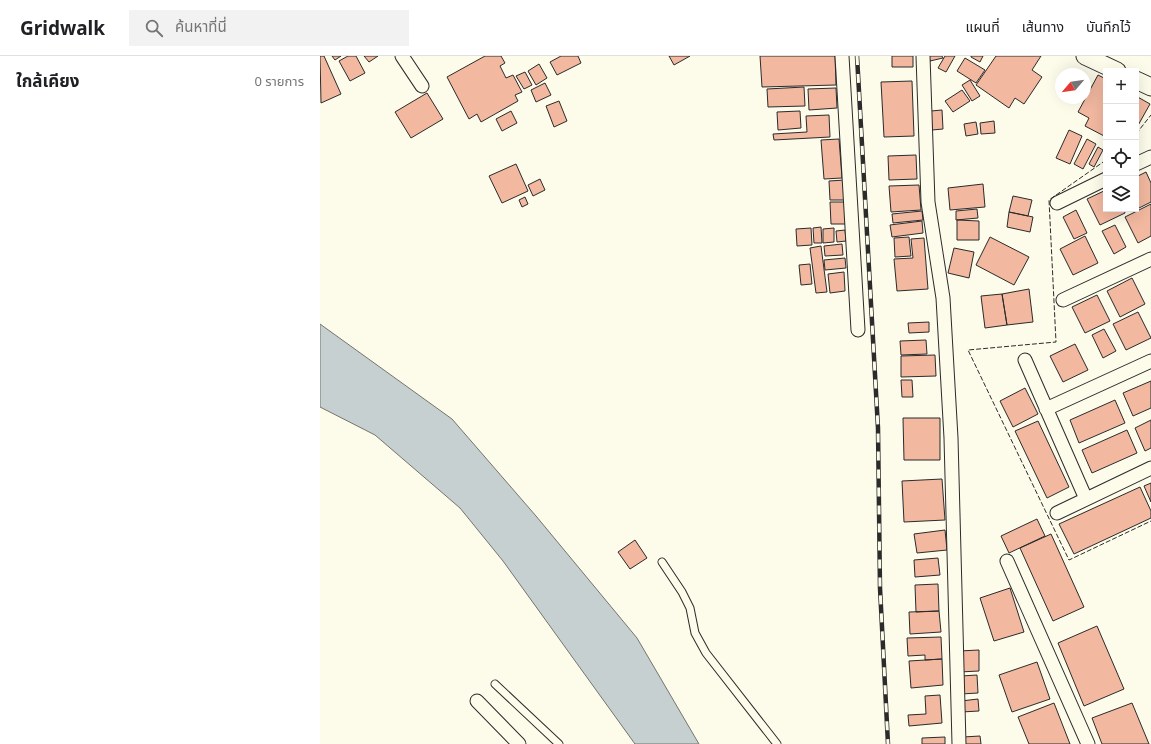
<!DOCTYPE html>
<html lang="th">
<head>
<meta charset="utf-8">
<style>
	:root { --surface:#fff; --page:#f2f2f2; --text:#202124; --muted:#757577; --line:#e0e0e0 }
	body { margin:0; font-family:"Noto Sans","Noto Sans Thai",sans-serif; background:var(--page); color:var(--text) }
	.controls { position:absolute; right:12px; top:12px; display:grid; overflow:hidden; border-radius:0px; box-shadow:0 4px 16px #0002 }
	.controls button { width:36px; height:36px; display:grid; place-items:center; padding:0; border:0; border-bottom:1px solid var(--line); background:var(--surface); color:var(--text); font:20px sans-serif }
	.compass { position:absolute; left:735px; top:12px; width:36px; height:36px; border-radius:50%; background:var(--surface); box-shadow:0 4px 16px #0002; rotate:241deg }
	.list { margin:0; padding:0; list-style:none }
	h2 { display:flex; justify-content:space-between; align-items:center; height:52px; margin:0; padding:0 16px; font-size:17px }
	h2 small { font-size:13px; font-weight:400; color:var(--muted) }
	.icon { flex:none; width:22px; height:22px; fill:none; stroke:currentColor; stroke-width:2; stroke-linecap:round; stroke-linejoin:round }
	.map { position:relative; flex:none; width:831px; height:688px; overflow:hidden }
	header { display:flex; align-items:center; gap:24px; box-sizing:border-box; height:56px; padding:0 20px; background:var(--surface); border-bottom:1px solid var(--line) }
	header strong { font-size:19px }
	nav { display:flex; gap:22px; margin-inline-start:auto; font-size:14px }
	.search { width:280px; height:36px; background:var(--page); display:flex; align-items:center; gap:10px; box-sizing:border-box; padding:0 14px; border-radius:0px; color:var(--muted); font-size:15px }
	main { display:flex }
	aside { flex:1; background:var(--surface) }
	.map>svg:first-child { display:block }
</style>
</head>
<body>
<header>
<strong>Gridwalk</strong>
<div class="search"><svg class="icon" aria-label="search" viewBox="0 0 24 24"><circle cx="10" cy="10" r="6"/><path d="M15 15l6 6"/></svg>ค้นหาที่นี่</div>
<nav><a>แผนที่</a><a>เส้นทาง</a><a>บันทึกไว้</a></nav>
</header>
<main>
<aside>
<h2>ใกล้เคียง<small>0 รายการ</small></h2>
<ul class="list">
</ul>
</aside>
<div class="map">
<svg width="831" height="688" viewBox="0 0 831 688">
	<rect width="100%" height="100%" fill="#fdfbea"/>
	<!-- water -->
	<path fill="#c7d0d0" stroke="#74746e" d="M0,268L132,363L216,460L317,582L379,688H315L183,505L140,452L55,379L0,351Z"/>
	<!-- building -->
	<path fill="#f2b8a0" stroke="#2b2b2b" d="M0,0H4L21,38L1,47Z
		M12,0H21L15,4Z
		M28,0H36L45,17L30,25L19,5Z
		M44,0H58L49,6Z
		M165,0H181L185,7L180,10L186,22L193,19L202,36L195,39L198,45L161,66L157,58L149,63L127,21Z
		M241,0H258L261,7L237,19L230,6Z
		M349,0H370L354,9Z
		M440,0H515L516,29L442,31Z
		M572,0H593V11H572Z
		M609,0H622L623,2L610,5Z
		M625,0H635L626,16L618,12Z
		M651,0H663L660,6L651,1Z
		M676,0H721L712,14L722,21L704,48L695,42L689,52L656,29Z
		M645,2L665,14L656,27L637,15Z
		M219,8L227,22L216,29L208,15Z
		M205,16L212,29L204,33L196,20Z
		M778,19L786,23V81L765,70L769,62L758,56Z
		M650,24L660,40L652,45L642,29Z
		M592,25L594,80L564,81L561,26Z
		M225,27L231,39L216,46L211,34Z
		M484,31L485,50L448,51L447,33Z
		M516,32L517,52L489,54L488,33Z
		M642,34L650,45L633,56L625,45Z
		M107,37L123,63L91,82L75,56Z
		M816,40L830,48L816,73Z
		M239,45L247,65L234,71L226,50Z
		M622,54L623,73L612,74L611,55Z
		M191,55L197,67L182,75L176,63Z
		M480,55L481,72L458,74L457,56Z
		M509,59L510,81L454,84L453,78L487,76L486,60Z
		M674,65L675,77L661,78L660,67Z
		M656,66L658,78L646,80L644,68Z
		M749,74L762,80L750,108L736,102Z
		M519,83L522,122L504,123L501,84Z
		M767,83L776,88L763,113L754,108Z
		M778,91L783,94L774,111L769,108Z
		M596,99L597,123L569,124L568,100Z
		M196,108L208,135L182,147L169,120Z
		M826,116L831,127V146L813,155L812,153H816V121Z
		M220,123L225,134L213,140L208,129Z
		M525,124L526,144H510L509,125Z
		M663,128L665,151L630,154L628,132Z
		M599,129L601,154L571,156L569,130Z
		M786,134V153H804L805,157L780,169L767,143Z
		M693,140L712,144L708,160L689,156Z
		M205,141L208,148L202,151L199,144Z
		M510,146H526L527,168H511Z
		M831,148V180L818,187L805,161Z
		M657,153L658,162L636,164V155Z
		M756,154L767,177L754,183L743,161Z
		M602,155L603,164L573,167L572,158Z
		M689,156L713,161L710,176L687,171Z
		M637,164L659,165V184H637Z
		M602,165L603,177L572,181L570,169Z
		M795,169L806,191L794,198L782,175Z
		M501,171L502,187H494L493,172Z
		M491,172L492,189L477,190L476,173Z
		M514,172V186L503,187V173Z
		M525,174L526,185L517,186L516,175Z
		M765,180L778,207L753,219L740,193Z
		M589,181L591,200L575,201L574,182Z
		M670,181L709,201L694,229L656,209Z
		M604,182L608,233L577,235L574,203L593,202L591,183Z
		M522,188L523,199L505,200L504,190Z
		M501,190L507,236L496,237L490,192Z
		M634,192L654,196L649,222L628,217Z
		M525,202L526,212L505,214L504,204Z
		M490,208L492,228L481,229L479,209Z
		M524,216L525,235L510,237L508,218Z
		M812,222L825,248L800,261L787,235Z
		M709,233L713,266L687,269L682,238Z
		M682,238L687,269L665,272L661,240Z
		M777,239L790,265L765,277L752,251Z
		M818,256L831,282L806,294L793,268Z
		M609,266V276L589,277L588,267Z
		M784,273L796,295L783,302L772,279Z
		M606,284L607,298L581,299L580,285Z
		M755,288L768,314L743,326L730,300Z
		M615,299L616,320L581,321V300Z
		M581,324H592L593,341H582Z
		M831,325V352L813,360L803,337Z
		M705,332L718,358L693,371L680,345Z
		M795,344L805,367L759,387L750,364Z
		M583,362H620V404H584Z
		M831,364V392L825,395L815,372Z
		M718,365L749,431L727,442L695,375Z
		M807,374L817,397L772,417L762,394Z
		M622,423L625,464L584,466L582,425Z
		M831,427V446L824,430Z
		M820,431L831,455V462L754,498L739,468Z
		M717,463L725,480L689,497L681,480Z
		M625,474L627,494L597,497L594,478Z
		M731,478L764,551L733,565L700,492Z
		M315,484L327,502L310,513L298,496Z
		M618,502L620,519L595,521L594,504Z
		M618,528L619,555L596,556L595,529Z
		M690,532L704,576L674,585L660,542Z
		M619,555L621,576L590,578L589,556Z
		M777,570L804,633L764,650L738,587Z
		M621,581L622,603L605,604V599L588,600L587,582Z
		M659,594V615L639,616V595Z
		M622,603L623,629L591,632L589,605Z
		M717,606L730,643L692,656L679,619Z
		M657,619L658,637L641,638V620Z
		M620,639L622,667L589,670L588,659L606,658L605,640Z
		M658,643L659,655L641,656V645Z
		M734,647L750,688H709L698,661Z
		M812,647L829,688H782L772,662Z
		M660,680L661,688H643V681Z
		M625,681V688H602V682Z"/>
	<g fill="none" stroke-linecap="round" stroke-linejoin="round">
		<!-- service casing -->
		<g stroke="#2b2b2b" stroke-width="9">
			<path id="service" d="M342,506L362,536L370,552L375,577L386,597L457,688
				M175,628L239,688"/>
		</g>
		<!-- minor casing -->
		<g stroke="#2b2b2b" stroke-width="15">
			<path id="minor" d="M82,0L102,30
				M522,0L538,274
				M603,0L608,146L623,242L631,382L639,688
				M816,108L831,101
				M737,147L786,123
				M743,244L831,203
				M705,304L766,443
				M726,353L831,305
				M737,457L831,412
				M687,505L768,688
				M157,645L199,688"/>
		</g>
		<!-- tertiary casing -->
		<g stroke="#2b2b2b" stroke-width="19">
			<path id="tertiary" d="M765,0L797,15
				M816,24L831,31"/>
		</g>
		<!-- service -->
		<use href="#service" stroke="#fdfbea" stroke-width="7"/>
		<!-- minor -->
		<use href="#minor" stroke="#fdfbea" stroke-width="13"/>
		<!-- tertiary -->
		<use href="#tertiary" stroke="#fdfbea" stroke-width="17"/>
		<!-- rail casing -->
		<g stroke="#2b2b2b" stroke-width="4.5">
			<path id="rail" d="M537,0L558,372L560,532L568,688"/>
		</g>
		<!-- rail -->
		<use href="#rail" stroke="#fdfbea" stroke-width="3" stroke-dasharray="9" stroke-linecap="butt"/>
		<!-- fence -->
		<path stroke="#2b2b2b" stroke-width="1" stroke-dasharray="5 2" stroke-linecap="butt" d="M816,78L831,59
			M786,104L729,144L736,286L648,294L749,504L831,465"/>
	</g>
</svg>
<div class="controls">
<button>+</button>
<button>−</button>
<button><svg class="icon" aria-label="locate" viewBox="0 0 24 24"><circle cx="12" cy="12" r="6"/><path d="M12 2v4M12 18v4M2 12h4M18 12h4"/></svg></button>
<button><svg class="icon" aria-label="layers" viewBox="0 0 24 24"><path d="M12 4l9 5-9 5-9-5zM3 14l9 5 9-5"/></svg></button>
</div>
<svg class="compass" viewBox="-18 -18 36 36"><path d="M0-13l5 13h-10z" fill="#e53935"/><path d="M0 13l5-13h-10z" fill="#757577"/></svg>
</div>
</main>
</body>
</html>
